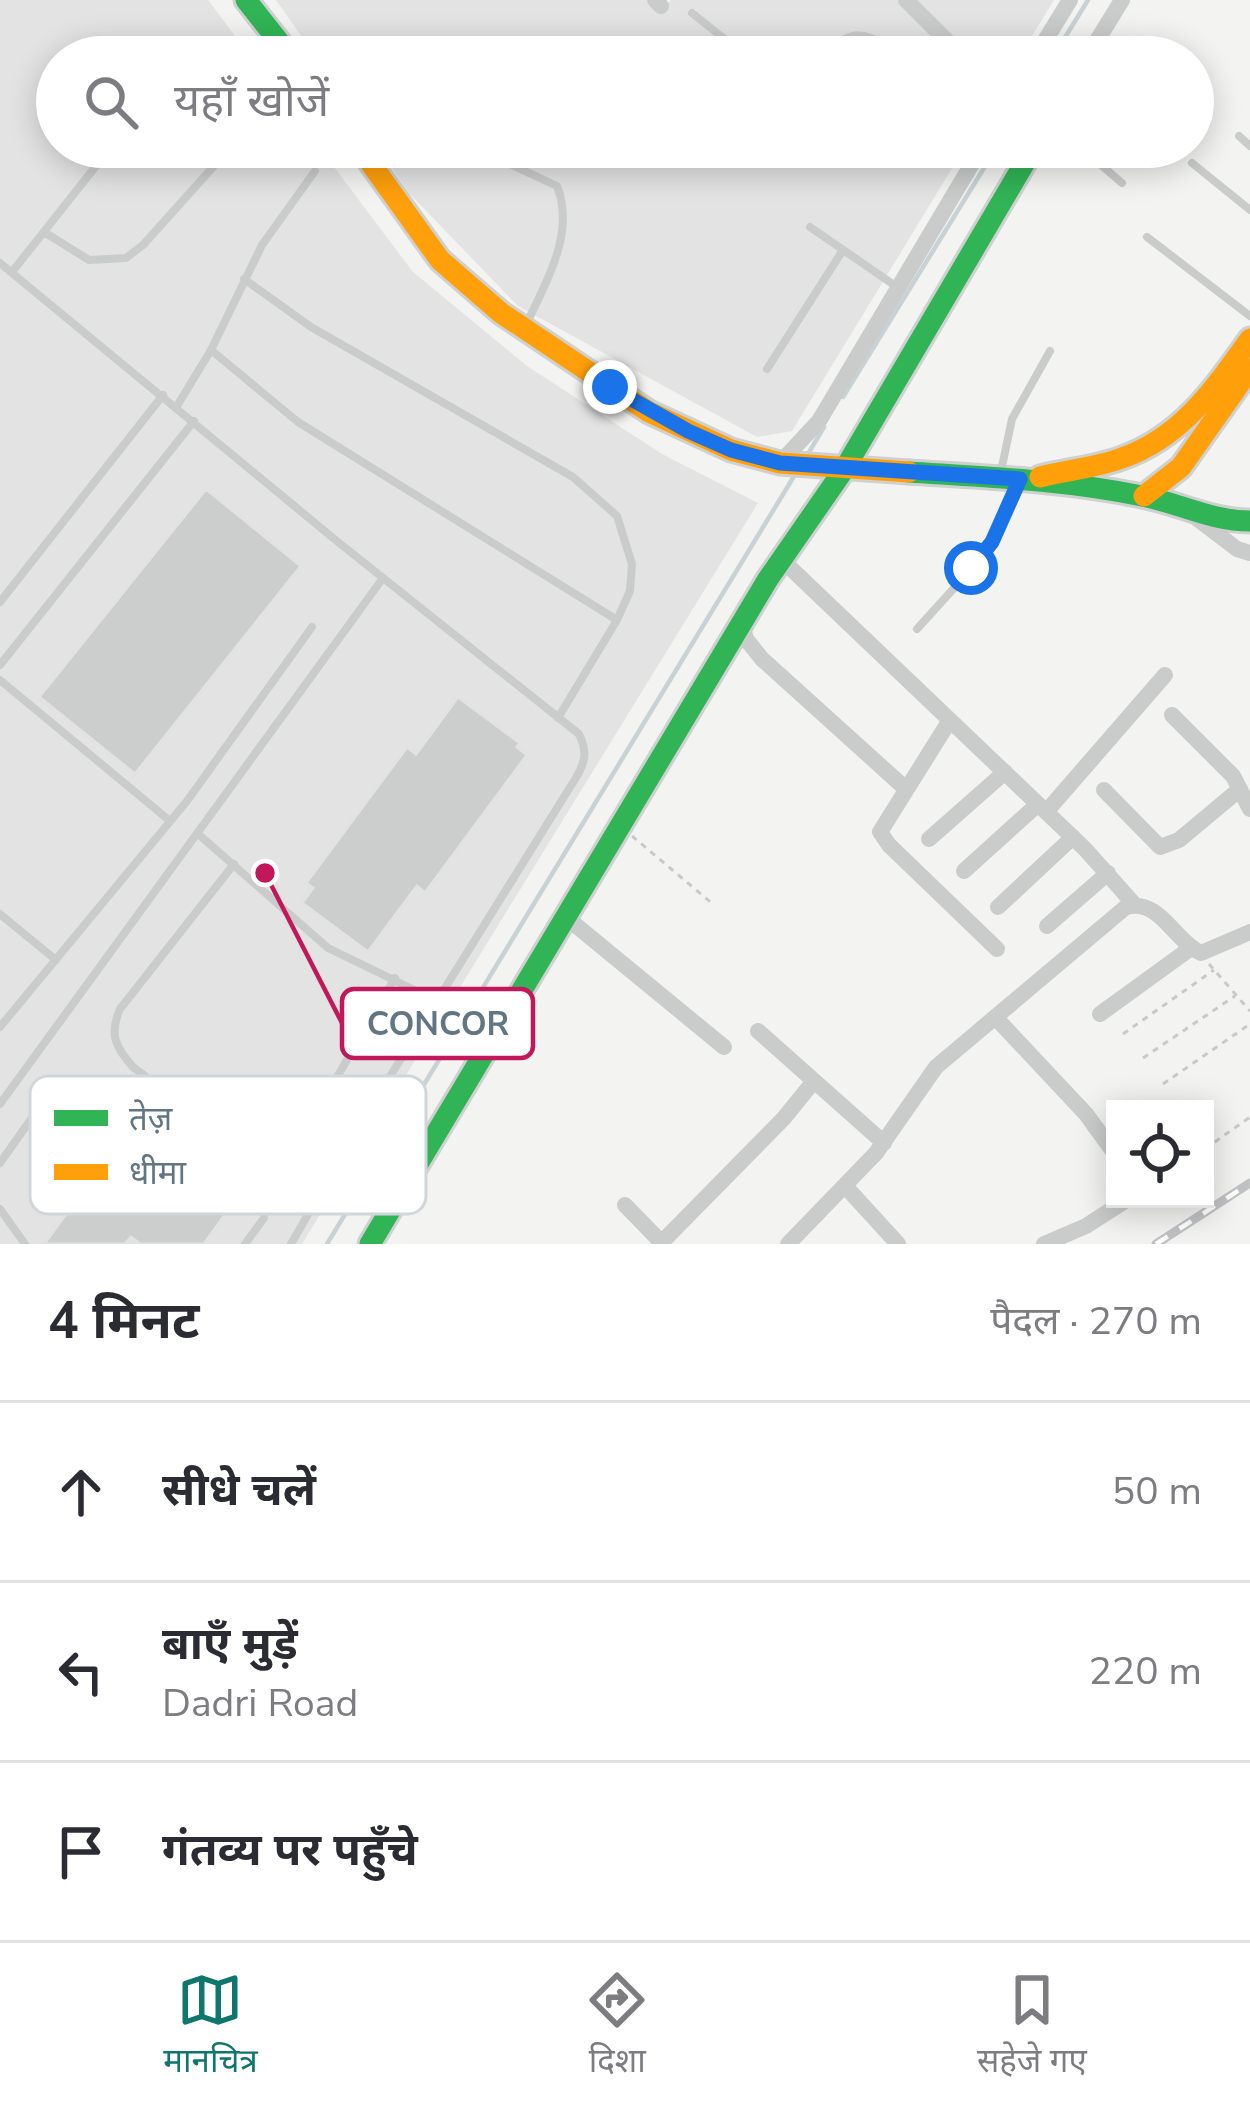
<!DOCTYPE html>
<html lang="hi">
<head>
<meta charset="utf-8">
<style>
	:root { --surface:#fff; --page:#f2f2f3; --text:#2b2b33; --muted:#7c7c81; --line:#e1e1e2; --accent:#0f766e }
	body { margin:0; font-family:"Nunito Sans","Noto Sans Devanagari",sans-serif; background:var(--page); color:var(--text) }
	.controls { position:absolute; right:36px; bottom:36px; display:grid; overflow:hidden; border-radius:0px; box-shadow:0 6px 30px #0003 }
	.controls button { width:108px; height:108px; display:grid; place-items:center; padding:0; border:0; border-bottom:3px solid var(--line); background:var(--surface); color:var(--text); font:60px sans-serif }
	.stop { position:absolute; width:36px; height:36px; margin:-27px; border:9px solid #1a73e8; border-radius:50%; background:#fff }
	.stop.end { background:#1a73e8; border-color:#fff; box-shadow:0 3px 12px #0008 }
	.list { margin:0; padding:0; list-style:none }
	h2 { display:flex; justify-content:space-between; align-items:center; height:156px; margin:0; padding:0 48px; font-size:51px }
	h2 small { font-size:39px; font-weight:400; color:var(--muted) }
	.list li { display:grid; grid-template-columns:78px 1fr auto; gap:36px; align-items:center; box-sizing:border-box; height:180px; padding:0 48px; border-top:3px solid var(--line) }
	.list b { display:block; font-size:45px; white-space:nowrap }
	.list p { margin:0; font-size:39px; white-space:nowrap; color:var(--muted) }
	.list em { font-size:39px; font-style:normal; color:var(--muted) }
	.icon { flex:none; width:66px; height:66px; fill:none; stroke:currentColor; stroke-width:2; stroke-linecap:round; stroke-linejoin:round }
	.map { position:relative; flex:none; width:1250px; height:1244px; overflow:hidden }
	.search { position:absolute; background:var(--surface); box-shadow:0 6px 30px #0003; left:36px; right:36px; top:36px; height:132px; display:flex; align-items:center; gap:30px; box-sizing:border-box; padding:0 42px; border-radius:66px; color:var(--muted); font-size:45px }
	.sheet { height:696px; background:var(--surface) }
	nav { display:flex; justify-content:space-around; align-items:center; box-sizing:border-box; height:168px; border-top:3px solid var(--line); background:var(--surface); font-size:33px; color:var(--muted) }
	nav a { display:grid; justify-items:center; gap:6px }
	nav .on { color:var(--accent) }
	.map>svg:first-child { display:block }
</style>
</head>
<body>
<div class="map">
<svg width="1250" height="1244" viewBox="0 0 1250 1244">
	<rect width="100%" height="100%" fill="#f3f3f1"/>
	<!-- built -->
	<path fill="#e2e3e2" d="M0,0H208L251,57H57V147H319L413,272L527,366L662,454L758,503L302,1244H0Z
		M276,0H646L662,12L671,0H1054L1019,57H316Z
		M378,147H965L792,431L757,437L518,306L408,192Z"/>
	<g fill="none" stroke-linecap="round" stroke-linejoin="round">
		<!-- stream -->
		<path stroke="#c8d2d4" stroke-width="4.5" d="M1053,57L1088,0
			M843,397L997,147
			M805,459L824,427
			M327,1244L796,473"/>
	</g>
	<!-- building -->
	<path fill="#cccecd" stroke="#e2e2e1" stroke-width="3" d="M206,489L301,566L135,774L39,697Z
		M458,697L520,743L517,747L527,755L425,893L417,886L368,952L302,903L313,888L306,883L407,747L416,754Z
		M79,1090L233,1204L204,1244H140L131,1237L125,1244H44L77,1199L27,1161Z"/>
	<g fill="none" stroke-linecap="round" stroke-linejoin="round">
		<!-- fast casing -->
		<g stroke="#cfd1d1" stroke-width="27">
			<path id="fast" d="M246,0L291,57
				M909,472C986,477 1065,480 1142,496C1179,503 1211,521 1250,521
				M370,1244L768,579L845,468L1034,147"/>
		</g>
		<!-- slow casing -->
		<g stroke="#cfd1d1" stroke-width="27">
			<path id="slow" d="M359,147L440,260L501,313L649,412L731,450L780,463L909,472
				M1040,477C1067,470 1096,468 1122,458C1182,437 1215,388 1250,339
				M1144,496L1181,467L1250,369"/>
		</g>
		<!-- path -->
		<path stroke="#c8c9c9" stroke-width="3" stroke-dasharray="6 6" stroke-linecap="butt" d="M632,836L714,905
			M1209,964L1250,1011
			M1123,1034L1214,970
			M1143,1058L1235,996
			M1163,1084L1250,1024
			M1205,1149L1250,1117"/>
		<!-- lane -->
		<path stroke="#cacccc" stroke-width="8" d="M692,13L747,57
			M822,57C855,22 869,35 904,57
			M1239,136L1250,146
			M493,147L508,163L557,186C576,234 545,284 525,327
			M1080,147L1122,183
			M1192,163L1250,210
			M810,227L897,287
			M44,232L89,260L126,258L143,245L231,147
			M1147,237L1250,316
			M0,263L338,542L579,734C587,751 586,760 577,776L356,1131L291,1244
			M12,272L111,147
			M244,279L311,327L573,477L617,516L632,564L630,591L617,620L558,718
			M211,350L298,422L617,620
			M767,369L843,250
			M177,406L211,350L262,245L315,171
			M1000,476L1012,419L1050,351
			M0,602L163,395
			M917,629L984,555L1020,481
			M0,665L194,421
			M0,680L170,821
			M197,833L328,948L437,1001
			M234,864L120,1009C109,1034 115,1047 133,1067L242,1150L256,1158L285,1156L303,1135L395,978
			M0,914L56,960
			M0,1027L187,801L312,627
			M0,1104L383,578
			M0,1163L58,1081
			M0,1209L25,1244
			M245,1244L264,1218"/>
		<!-- street -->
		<path stroke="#cacccc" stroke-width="16" d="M655,0L661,6
			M906,0L963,57
			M1035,57L1070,0
			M1087,57L1122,0
			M780,463L819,421L982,147
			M1191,514L1237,549L1250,553
			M781,559L1085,849L1134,904
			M742,624L746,639L762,659L906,789
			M1172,715L1233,776L1250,809
			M950,720L880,832L889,845L997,949
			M1104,790L1160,847L1179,840L1240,789
			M1046,812L1165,675
			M929,839L1005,772
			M964,871L1038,804
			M998,907L1073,837
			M567,918L724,1047
			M1047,926L1108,873
			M1100,1014L1191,948
			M995,1017L1086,1114L1115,1154
			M758,1031L884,1143
			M846,1187L898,1244
			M625,1205L663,1244
			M661,1243L784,1118L814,1081
			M788,1244L876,1153L936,1067L1126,907C1160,898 1174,941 1201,953L1250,932
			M1044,1244L1086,1226L1128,1199"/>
		<!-- fast -->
		<use href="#fast" stroke="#30b455" stroke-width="21"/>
		<!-- slow -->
		<use href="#slow" stroke="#ff9f0a" stroke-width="21"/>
		<!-- rail casing -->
		<g stroke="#bfc1c2" stroke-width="9">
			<path id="rail" d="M1156,1244L1250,1183"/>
		</g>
		<!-- rail -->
		<use href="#rail" stroke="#fff" stroke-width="4.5" stroke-dasharray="14" stroke-linecap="butt"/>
	</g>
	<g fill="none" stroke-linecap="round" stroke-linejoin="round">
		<!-- route -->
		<path stroke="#1a73e8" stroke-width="15" d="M610,387L688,431L731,450L780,463L1020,479L992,542L971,568"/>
	</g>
	<!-- legend -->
	<rect x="30" y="1076" width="396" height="138" rx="18" fill="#fff" stroke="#d0d6da" stroke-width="3"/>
	<rect x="54" y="1110" width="54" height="16" fill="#30b455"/>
	<rect x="54" y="1164" width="54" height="16" fill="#ff9f0a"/>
	<g font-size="33" fill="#627582">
		<text x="129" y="1130">तेज़</text>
		<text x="129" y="1184">धीमा</text>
	</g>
	<!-- callouts -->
	<path fill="none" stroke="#c2185b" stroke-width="4.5" d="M265 873L342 1023"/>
	<circle fill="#c2185b" stroke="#fff" stroke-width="4.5" cx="265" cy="873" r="12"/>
	<rect fill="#fff" stroke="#c2185b" stroke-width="4.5" x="342" y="989" width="191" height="69" rx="12"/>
	<g font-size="33" text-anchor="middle" font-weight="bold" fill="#627582">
		<text x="438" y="1035">CONCOR</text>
	</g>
</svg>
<div class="controls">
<button><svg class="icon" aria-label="locate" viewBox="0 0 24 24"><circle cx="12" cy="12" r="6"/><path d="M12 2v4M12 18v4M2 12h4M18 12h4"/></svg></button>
</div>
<div class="stop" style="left:971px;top:568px"></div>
<div class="stop end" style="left:610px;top:387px"></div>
<div class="search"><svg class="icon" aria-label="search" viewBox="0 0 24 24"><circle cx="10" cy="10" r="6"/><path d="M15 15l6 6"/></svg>यहाँ खोजें</div>
</div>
<section class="sheet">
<h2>4 मिनट<small>पैदल · 270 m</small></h2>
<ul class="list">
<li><svg class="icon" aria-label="ahead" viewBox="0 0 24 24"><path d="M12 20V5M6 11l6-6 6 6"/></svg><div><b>सीधे चलें</b></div><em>50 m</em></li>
<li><svg class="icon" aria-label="left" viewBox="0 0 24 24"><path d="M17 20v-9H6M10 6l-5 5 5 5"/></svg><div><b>बाएँ मुड़ें</b><p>Dadri Road</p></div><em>220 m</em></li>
<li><svg class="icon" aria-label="arrive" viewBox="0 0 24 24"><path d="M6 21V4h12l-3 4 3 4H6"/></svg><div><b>गंतव्य पर पहुँचे</b></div></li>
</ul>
</section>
<nav>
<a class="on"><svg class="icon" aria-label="map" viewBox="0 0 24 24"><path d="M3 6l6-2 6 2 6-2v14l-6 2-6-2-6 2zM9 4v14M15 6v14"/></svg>मानचित्र</a>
<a><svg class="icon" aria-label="directions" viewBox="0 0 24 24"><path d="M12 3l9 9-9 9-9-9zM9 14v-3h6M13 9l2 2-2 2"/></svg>दिशा</a>
<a><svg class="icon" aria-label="saved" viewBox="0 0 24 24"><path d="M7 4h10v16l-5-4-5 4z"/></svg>सहेजे गए</a>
</nav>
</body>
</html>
